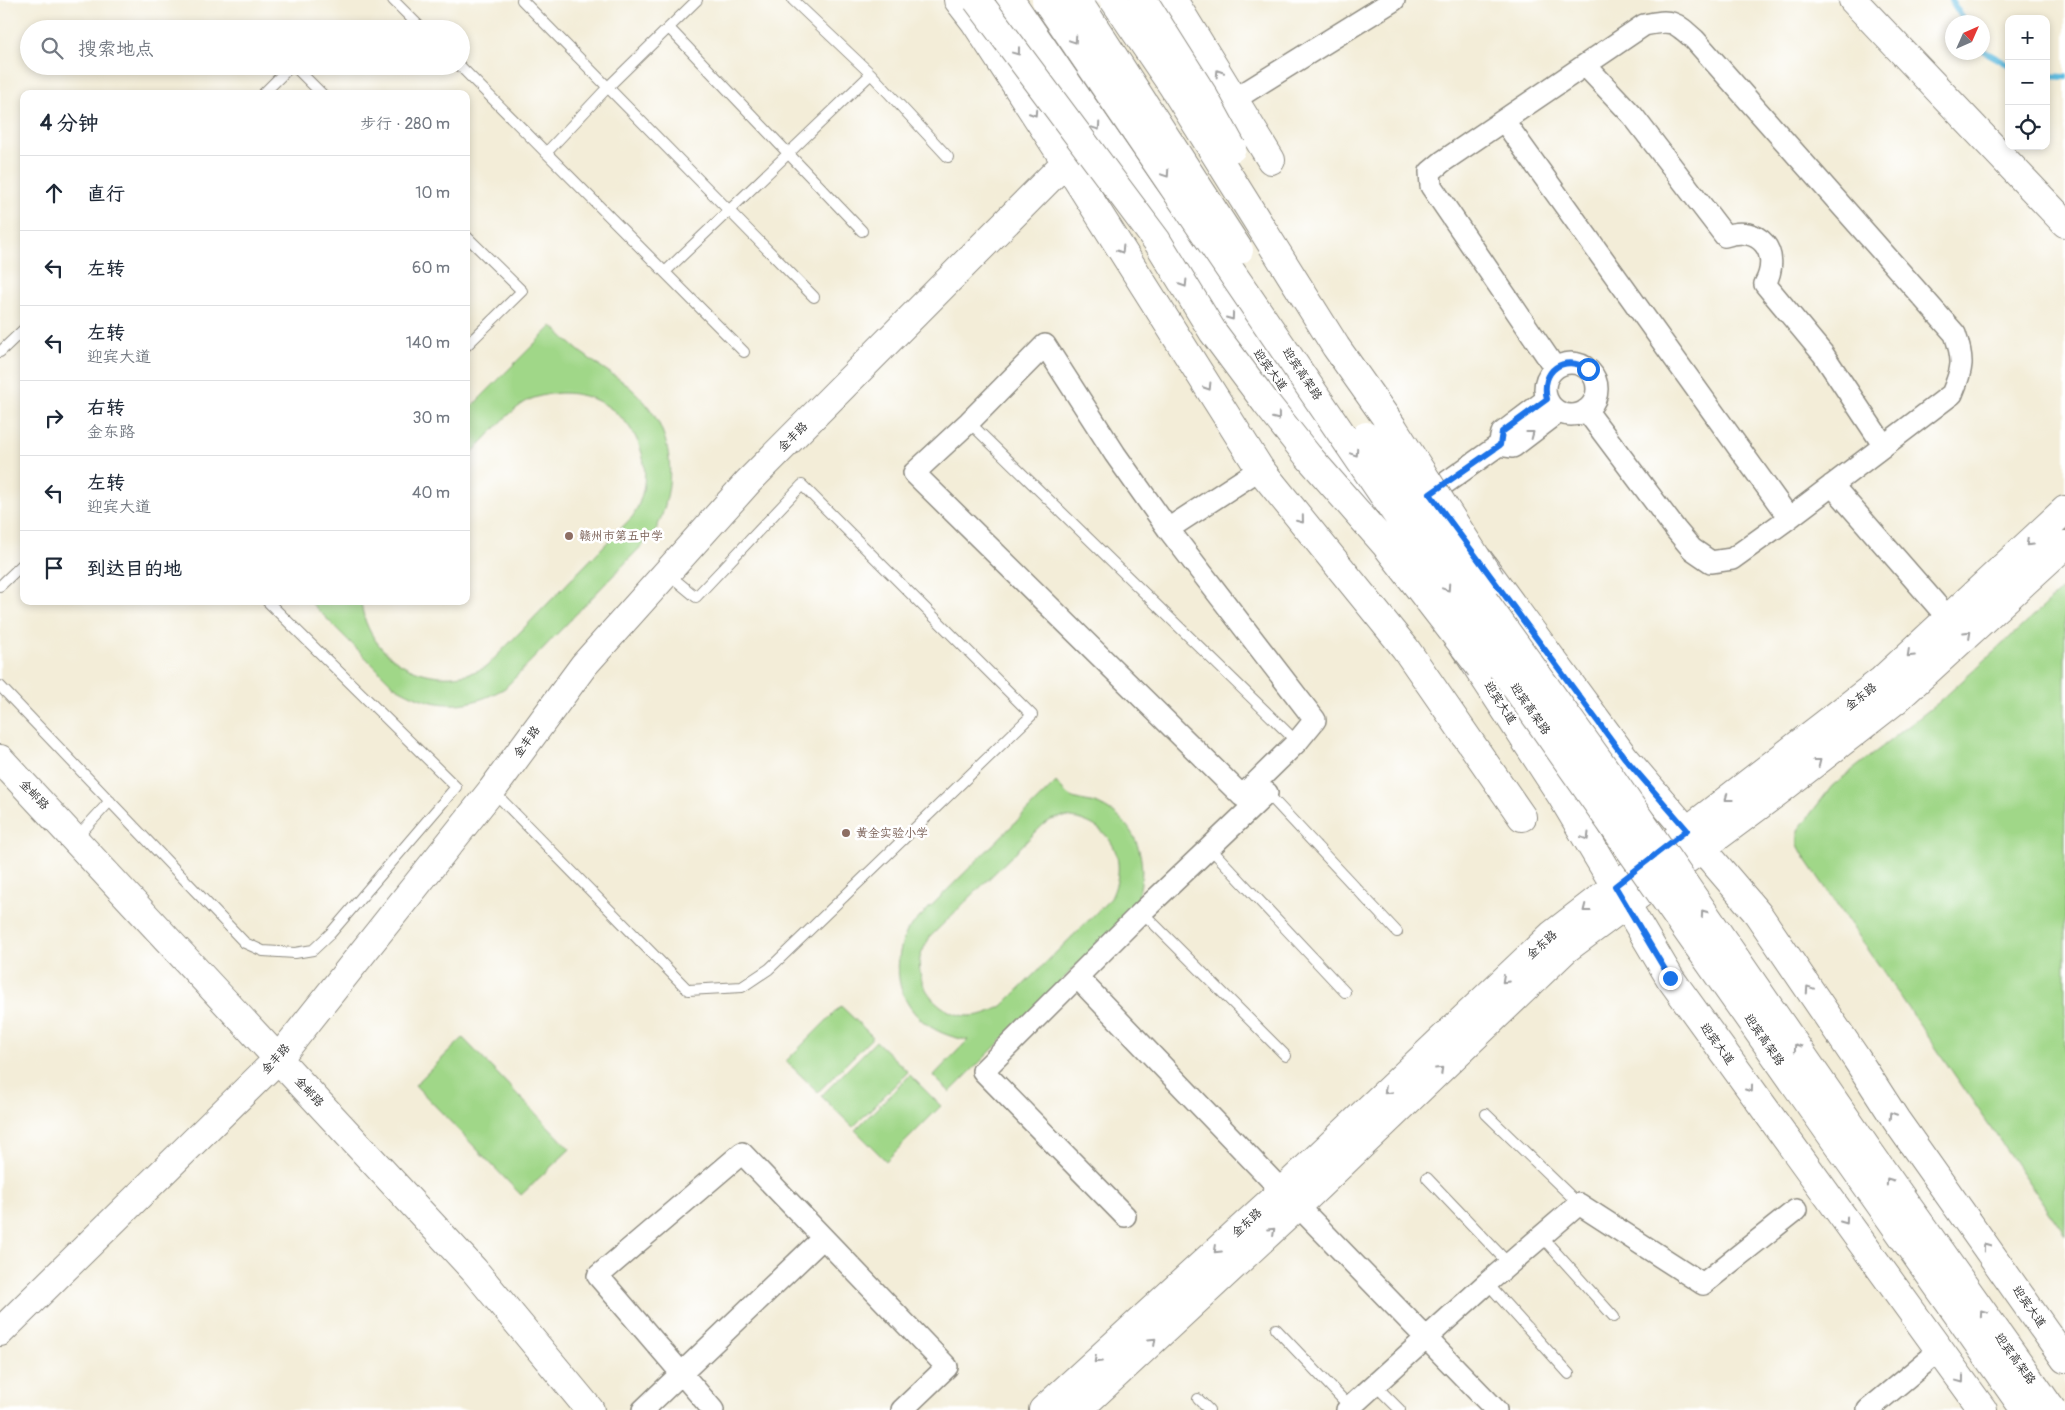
<!DOCTYPE html>
<html lang="zh">
<head>
<meta charset="utf-8">
<style>
	:root { --surface:#fff; --page:#f6f6f7; --text:#1f2937; --muted:#747a83; --line:#e0e1e3 }
	body { margin:0; font-family:Pangolin,"LXGW WenKai TC",sans-serif; background:var(--page); color:var(--text) }
	.controls { position:absolute; right:15px; top:15px; display:grid; overflow:hidden; border-radius:10px; box-shadow:0 2px 8px #0003 }
	.controls button { width:45px; height:45px; display:grid; place-items:center; padding:0; border:0; border-bottom:1px solid var(--line); background:var(--surface); color:var(--text); font:25px sans-serif }
	.compass { position:absolute; left:1945px; top:15px; width:45px; height:45px; border-radius:50%; background:var(--surface); box-shadow:0 2px 8px #0003; rotate:45deg }
	.stop { position:absolute; width:15px; height:15px; margin:-11px; border:4px solid #1a73e8; border-radius:50%; background:#fff }
	.stop.end { background:#1a73e8; border-color:#fff; box-shadow:0 1px 5px #0008 }
	.list { margin:0; padding:0; list-style:none }
	h2 { display:flex; justify-content:space-between; align-items:center; height:65px; margin:0; padding:0 20px; font-size:21px }
	h2 small { font-size:16px; font-weight:400; color:var(--muted) }
	.list li { display:grid; grid-template-columns:32px 1fr auto; gap:15px; align-items:center; box-sizing:border-box; height:75px; padding:0 20px; border-top:1px solid var(--line) }
	.list b { display:block; font-size:19px; white-space:nowrap }
	.list p { margin:0; font-size:16px; white-space:nowrap; color:var(--muted) }
	.list em { font-size:16px; font-style:normal; color:var(--muted) }
	.icon { flex:none; width:28px; height:28px; fill:none; stroke:currentColor; stroke-width:2; stroke-linecap:round; stroke-linejoin:round }
	.map { position:relative; flex:none; width:2065px; height:1410px; overflow:hidden }
	.search { position:absolute; background:var(--surface); box-shadow:0 2px 8px #0003; left:20px; top:20px; width:450px; height:55px; display:flex; align-items:center; gap:12px; box-sizing:border-box; padding:0 18px; border-radius:28px; color:var(--muted); font-size:19px }
	.panel { position:absolute; background:var(--surface); box-shadow:0 2px 8px #0003; left:20px; top:90px; width:450px; height:515px; border-radius:10px }
	.map>svg:first-child { display:block }
</style>
</head>
<body>
<div class="map">
<svg width="2065" height="1410" viewBox="0 0 2065 1410">
	<rect width="100%" height="100%" fill="#fff"/>
	<filter id="ink" filterUnits="userSpaceOnUse"><feTurbulence type="fractalNoise" baseFrequency=".02" numOctaves="2"/><feDisplacementMap in="SourceGraphic" scale="10" xChannelSelector="R" yChannelSelector="G"/><feConvolveMatrix kernelMatrix="1 2 1 2 8 2 1 2 1" color-interpolation-filters="sRGB"/></filter>
	<filter id="wash" filterUnits="userSpaceOnUse"><feTurbulence type="fractalNoise" baseFrequency=".0096" numOctaves="4" result="noise"/><feDisplacementMap in="SourceGraphic" scale="20" xChannelSelector="R" yChannelSelector="G"/><feGaussianBlur stdDeviation="1.12" result="paint"/><feColorMatrix in="noise" values="0 0 0 0 0 0 0 0 0 0 0 0 0 0 0 0 0 1.4 0 .05"/><feComposite in="paint" operator="in"/></filter>
	<g filter="url(#wash)">
		<rect width="100%" height="100%" fill="#f3edd8"/>
		<!-- green -->
		<path fill="#a0d788" stroke="#66815a" fill-rule="evenodd" d="M552,326C563,336 574,348 586,356C602,369 621,378 635,392C676,430 678,484 655,532L505,688C465,711 432,709 393,685L309,601H361C367,662 434,693 486,667L633,516C672,448 607,373 534,398C514,404 482,443 466,459V412Z
			M2065,587V1235L1805,858L1798,845V830L1832,786L1938,703Z
			M1056,782C1060,787 1067,796 1073,798C1081,801 1090,801 1098,804C1141,823 1151,868 1134,908L950,1092L933,1076L968,1040C910,1032 882,982 908,929ZM1062,817C1108,819 1131,856 1111,898L1002,1006C991,1012 981,1016 969,1016C941,1016 915,987 920,958C922,951 926,944 930,937L1043,825L1051,820Z
			M841,1006L873,1037L818,1092L786,1061Z
			M463,1038L570,1149L521,1195L415,1085Z
			M876,1041L908,1072L853,1127L821,1096Z
			M910,1075L941,1106L886,1161L855,1130Z"/>
		<g fill="none" stroke-linecap="round" stroke-linejoin="round">
			<!-- stream -->
			<path stroke="#61bcdf" stroke-width="6" d="M1951,0L1965,22
				M1982,50L2009,65
				M2046,76L2065,77"/>
		</g>
	</g>
	<g filter="url(#ink)">
		<g fill="none" stroke-linecap="round" stroke-linejoin="round">
			<!-- lane casing -->
			<g stroke="#8f8c82" stroke-width="12">
				<path id="lane" d="M393,0L422,29
					M522,0L814,297
					M793,0L871,74L948,157
					M669,28L862,231
					M294,66L322,94
					M460,66L744,352
					M263,94L291,66
					M546,153L608,87L697,0
					M466,236L522,291L466,346
					M665,272L871,74
					M0,352L24,329
					M969,422L1297,742
					M0,586L24,563
					M0,686L245,943L263,951L295,953L313,950L330,934L456,787L267,601
					M492,790L688,990L742,987L769,969L1032,715L802,485L696,597L667,573
					M1267,793L1397,932
					M76,838L110,801
					M1210,848L1345,992
					M1142,912L1286,1056
					M1486,1114L1579,1204
					M1427,1178L1510,1265
					M1542,1237L1614,1317
					M1487,1283L1569,1374
					M1276,1329L1350,1407
					M1374,1384L1400,1410
					M1198,1399L1209,1410"/>
			</g>
			<!-- street casing -->
			<g stroke="#8f8c82" stroke-width="24">
				<path id="street" d="M1585,65L1633,116L1725,236C1759,224 1782,252 1765,284L1823,354L1884,446
					M1235,99L1394,0
					M1504,121L1789,518
					M1045,345L1115,454L1168,529L1315,720L1297,742L1242,796L914,473L969,422Z
					M1545 389a26 26 0 1 1 52 0a26 26 0 1 1-52 0Z
					M1555,368L1431,186L1430,172L1442,162L1644,25C1672,19 1674,21 1695,40L1955,334C1964,360 1963,368 1952,394L1789,518L1732,559L1711,562L1692,549L1676,530L1586,410
					M1499,445L1502,433L1547,399
					M1832,485L1948,618
					M1430,494L1499,445L1513,447L1559,412
					M1168,529L1260,469
					M1077,977L1282,1191
					M1298,1206L1496,1410
					M1125,1216L983,1071L1142,912L1267,793
					M643,1410L823,1238
					M713,1410L598,1276L742,1153L947,1367L902,1410
					M1347,1410L1487,1283L1579,1204L1703,1284L1796,1210
					M1868,1410L1939,1351"/>
			</g>
			<!-- secondary casing -->
			<g stroke="#8f8c82" stroke-width="30">
				<path id="secondary" d="M958,0L975,22L1066,162L1260,469L1405,648L1522,817
					M1173,0L1271,160
					M1853,0L2065,223
					M0,759L474,1270L590,1410
					M0,1332L278,1059L492,790L584,665L748,482L1066,162
					M1043,1410L1282,1191L1553,934L1882,680L2065,510
					M1078,1410L1298,1206L1566,949L1779,791L1896,700L2065,545"/>
			</g>
			<!-- primary casing -->
			<g stroke="#8f8c82" stroke-width="30">
				<path id="primary" d="M1010,0L1143,194L1377,519
					M1479,560L1624,757L1758,914L1856,1058L1896,1120L2065,1359
					M1465,648L1561,795L1670,978L1983,1410"/>
			</g>
			<!-- lane -->
			<use href="#lane" stroke="#fff" stroke-width="10"/>
			<!-- street -->
			<use href="#street" stroke="#fff" stroke-width="21"/>
			<!-- secondary -->
			<use href="#secondary" stroke="#fff" stroke-width="28"/>
			<!-- primary -->
			<use href="#primary" stroke="#fff" stroke-width="28"/>
			<!-- highway-bridge casing -->
			<g stroke="#8f8c82" stroke-width="30" stroke-linecap="butt">
				<path id="highway-bridge" d="M977,0L1157,241L1213,332L1266,403L1308,456L1385,544L1480,667
					M1046,0L1478,634L2025,1410
					M1077,0L1239,250
					M1114,0L1172,85L1336,347L1394,429L1491,580
					M1143,0L1203,95L1232,148
					M1366,436L1607,772L1870,1153L2052,1410"/>
			</g>
			<!-- highway-bridge -->
			<use href="#highway-bridge" stroke="#fff" stroke-width="28"/>
		</g>
		<!-- one-way arrows -->
		<defs><path id="oneway-chevron" d="M-2-3.5L2.5 0L-2 3.5" fill="none" stroke-width="1.6" stroke-linecap="round" stroke-linejoin="round" transform="scale(1.25)"/></defs>
		<g stroke="#a0a0a0">
			<use href="#oneway-chevron" transform="translate(1074 40) rotate(56)"/>
			<use href="#oneway-chevron" transform="translate(1017 52) rotate(53)"/>
			<use href="#oneway-chevron" transform="translate(1219 73) rotate(-122)"/>
			<use href="#oneway-chevron" transform="translate(1034 113) rotate(57)"/>
			<use href="#oneway-chevron" transform="translate(1097 127) rotate(56)"/>
			<use href="#oneway-chevron" transform="translate(1166 174) rotate(56)"/>
			<use href="#oneway-chevron" transform="translate(1121 250) rotate(58)"/>
			<use href="#oneway-chevron" transform="translate(1184 284) rotate(58)"/>
			<use href="#oneway-chevron" transform="translate(1231 317) rotate(54)"/>
			<use href="#oneway-chevron" transform="translate(1208 387) rotate(58)"/>
			<use href="#oneway-chevron" transform="translate(1277 417) rotate(52)"/>
			<use href="#oneway-chevron" transform="translate(1531 434) rotate(-37)"/>
			<use href="#oneway-chevron" transform="translate(1355 453) rotate(56)"/>
			<use href="#oneway-chevron" transform="translate(1301 520) rotate(51)"/>
			<use href="#oneway-chevron" transform="translate(2029 543) rotate(137)"/>
			<use href="#oneway-chevron" transform="translate(1447 588) rotate(56)"/>
			<use href="#oneway-chevron" transform="translate(1968 634) rotate(-43)"/>
			<use href="#oneway-chevron" transform="translate(1910 654) rotate(137)"/>
			<use href="#oneway-chevron" transform="translate(1818 762) rotate(-38)"/>
			<use href="#oneway-chevron" transform="translate(1728 798) rotate(142)"/>
			<use href="#oneway-chevron" transform="translate(1586 837) rotate(59)"/>
			<use href="#oneway-chevron" transform="translate(1586 909) rotate(142)"/>
			<use href="#oneway-chevron" transform="translate(1704 913) rotate(-125)"/>
			<use href="#oneway-chevron" transform="translate(1505 980) rotate(137)"/>
			<use href="#oneway-chevron" transform="translate(1809 989) rotate(-124)"/>
			<use href="#oneway-chevron" transform="translate(1797 1047) rotate(-125)"/>
			<use href="#oneway-chevron" transform="translate(1440 1070) rotate(-44)"/>
			<use href="#oneway-chevron" transform="translate(1750 1089) rotate(54)"/>
			<use href="#oneway-chevron" transform="translate(1387 1091) rotate(137)"/>
			<use href="#oneway-chevron" transform="translate(1892 1115) rotate(-123)"/>
			<use href="#oneway-chevron" transform="translate(1889 1181) rotate(-125)"/>
			<use href="#oneway-chevron" transform="translate(1845 1221) rotate(54)"/>
			<use href="#oneway-chevron" transform="translate(1272 1231) rotate(-43)"/>
			<use href="#oneway-chevron" transform="translate(1986 1247) rotate(-125)"/>
			<use href="#oneway-chevron" transform="translate(1217 1250) rotate(137)"/>
			<use href="#oneway-chevron" transform="translate(1983 1313) rotate(-125)"/>
			<use href="#oneway-chevron" transform="translate(1153 1341) rotate(-43)"/>
			<use href="#oneway-chevron" transform="translate(1097 1360) rotate(137)"/>
			<use href="#oneway-chevron" transform="translate(1961 1380) rotate(53)"/>
		</g>
	</g>
	<g fill="none" stroke-linecap="round" stroke-linejoin="round" filter="url(#ink)">
		<!-- route -->
		<path stroke="#1a73e8" stroke-width="6" d="M1588,369C1564,354 1540,370 1547,399L1502,432L1500,445L1430,494L1624,757L1687,830L1615,886L1670,978"/>
	</g>
	<!-- markers -->
	<g fill="#8d6e63" stroke="#fff" stroke-width="2">
		<circle cx="569" cy="536" r="5"/>
		<circle cx="846" cy="833" r="5"/>
	</g>
	<g text-anchor="middle" dominant-baseline="central" stroke-width="5" stroke-linejoin="round" paint-order="stroke">
		<!-- street labels -->
		<g font-size="12" fill="#2b2b2b" stroke="#fff">
			<text transform="translate(1270 370) rotate(54)">迎宾大道</text>
			<text transform="translate(1302 374) rotate(56)">迎宾高架路</text>
			<text transform="translate(793 437) rotate(-45)">金丰路</text>
			<text transform="translate(1861 697) rotate(-38)">金东路</text>
			<text transform="translate(1500 703) rotate(57)">迎宾大道</text>
			<text transform="translate(1530 709) rotate(55)">迎宾高架路</text>
			<text transform="translate(527 742) rotate(-54)">金丰路</text>
			<text transform="translate(34 795) rotate(46)">金邮路</text>
			<text transform="translate(1542 945) rotate(-42)">金东路</text>
			<text transform="translate(1764 1040) rotate(55)">迎宾高架路</text>
			<text transform="translate(1717 1044) rotate(54)">迎宾大道</text>
			<text transform="translate(276 1059) rotate(-48)">金丰路</text>
			<text transform="translate(309 1092) rotate(47)">金邮路</text>
			<text transform="translate(1247 1223) rotate(-43)">金东路</text>
			<text transform="translate(2029 1307) rotate(55)">迎宾大道</text>
			<text transform="translate(2015 1359) rotate(54)">迎宾高架路</text>
		</g>
		<!-- education labels -->
		<g font-size="12" fill="#785e54" stroke="#fff" text-anchor="start">
			<text x="579" y="536">赣州市第五中学</text>
			<text x="856" y="833">黄金实验小学</text>
		</g>
	</g>
</svg>
<div class="controls">
<button>+</button>
<button>−</button>
<button><svg class="icon" aria-label="locate" viewBox="0 0 24 24"><circle cx="12" cy="12" r="6"/><path d="M12 2v4M12 18v4M2 12h4M18 12h4"/></svg></button>
</div>
<svg class="compass" viewBox="-18 -18 36 36"><path d="M0-13l5 13h-10z" fill="#e53935"/><path d="M0 13l5-13h-10z" fill="#747a83"/></svg>
<div class="stop" style="left:1588px;top:369px"></div>
<div class="stop end" style="left:1670px;top:978px"></div>
<div class="search"><svg class="icon" aria-label="search" viewBox="0 0 24 24"><circle cx="10" cy="10" r="6"/><path d="M15 15l6 6"/></svg>搜索地点</div>
<section class="panel">
<h2>4 分钟<small>步行 · 280 m</small></h2>
<ul class="list">
<li><svg class="icon" aria-label="ahead" viewBox="0 0 24 24"><path d="M12 20V5M6 11l6-6 6 6"/></svg><div><b>直行</b></div><em>10 m</em></li>
<li><svg class="icon" aria-label="left" viewBox="0 0 24 24"><path d="M17 20v-9H6M10 6l-5 5 5 5"/></svg><div><b>左转</b></div><em>60 m</em></li>
<li><svg class="icon" aria-label="left" viewBox="0 0 24 24"><path d="M17 20v-9H6M10 6l-5 5 5 5"/></svg><div><b>左转</b><p>迎宾大道</p></div><em>140 m</em></li>
<li><svg class="icon" aria-label="right" viewBox="0 0 24 24"><path d="M7 20v-9h11M14 6l5 5-5 5"/></svg><div><b>右转</b><p>金东路</p></div><em>30 m</em></li>
<li><svg class="icon" aria-label="left" viewBox="0 0 24 24"><path d="M17 20v-9H6M10 6l-5 5 5 5"/></svg><div><b>左转</b><p>迎宾大道</p></div><em>40 m</em></li>
<li><svg class="icon" aria-label="arrive" viewBox="0 0 24 24"><path d="M6 21V4h12l-3 4 3 4H6"/></svg><div><b>到达目的地</b></div></li>
</ul>
</section>
</div>
</body>
</html>
